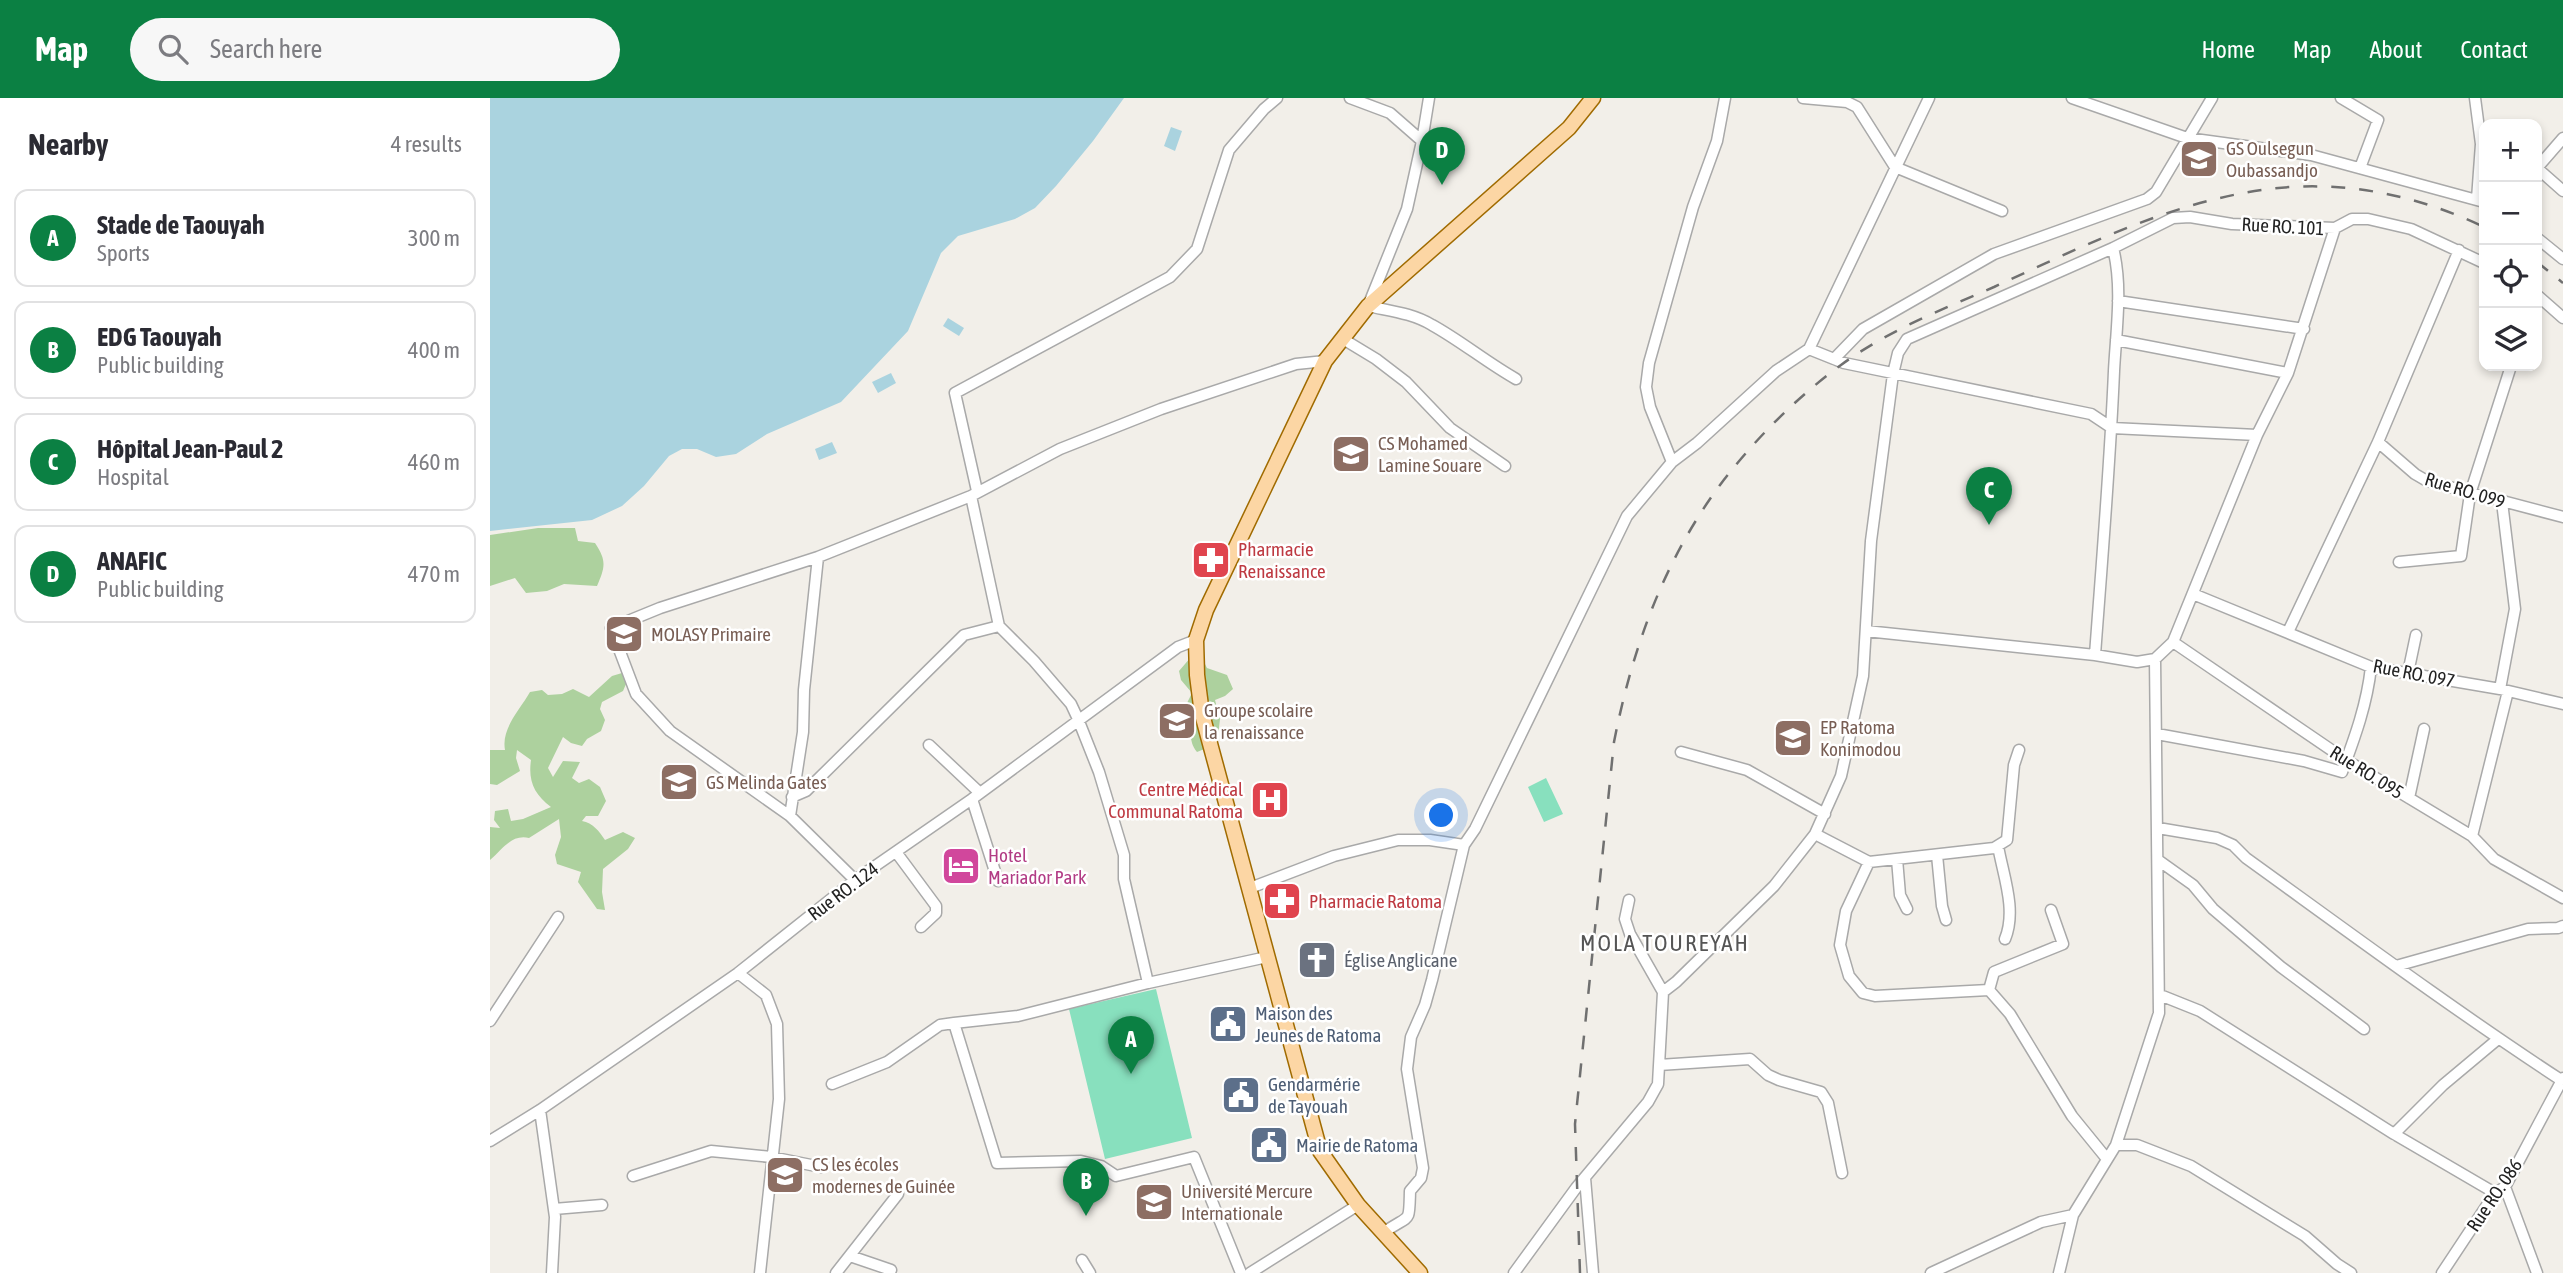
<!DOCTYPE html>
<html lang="en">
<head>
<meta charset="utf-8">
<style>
	:root { --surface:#fff; --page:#f7f7f7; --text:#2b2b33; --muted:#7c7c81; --line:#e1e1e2; --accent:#0b8043 }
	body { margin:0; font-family:"Asap Condensed",sans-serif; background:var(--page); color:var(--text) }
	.controls { position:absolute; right:21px; top:21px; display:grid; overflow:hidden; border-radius:14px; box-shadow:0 4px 10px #0003 }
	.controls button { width:63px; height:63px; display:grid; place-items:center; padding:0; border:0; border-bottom:2px solid var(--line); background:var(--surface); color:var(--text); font:35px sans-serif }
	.you { position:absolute; left:952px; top:718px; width:24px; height:24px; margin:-18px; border:5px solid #fff; border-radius:50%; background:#1a73e8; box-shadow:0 0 0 10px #1a73e833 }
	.badge { display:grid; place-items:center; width:46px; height:46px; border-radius:50%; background:var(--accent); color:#fff; font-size:23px; font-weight:700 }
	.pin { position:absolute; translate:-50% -58px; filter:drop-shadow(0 2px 4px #0008) }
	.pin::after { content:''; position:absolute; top:37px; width:24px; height:21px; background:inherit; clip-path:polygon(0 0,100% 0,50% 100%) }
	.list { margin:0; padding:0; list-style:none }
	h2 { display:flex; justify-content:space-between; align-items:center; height:91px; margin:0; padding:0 28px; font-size:30px }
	h2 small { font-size:23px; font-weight:400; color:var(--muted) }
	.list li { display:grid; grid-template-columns:46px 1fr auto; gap:21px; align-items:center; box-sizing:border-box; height:98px; margin:0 14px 14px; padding:0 14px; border:2px solid var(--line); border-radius:14px }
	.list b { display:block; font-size:26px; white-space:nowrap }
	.list p { margin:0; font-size:23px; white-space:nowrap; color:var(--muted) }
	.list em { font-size:23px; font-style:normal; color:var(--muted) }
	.icon { flex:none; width:38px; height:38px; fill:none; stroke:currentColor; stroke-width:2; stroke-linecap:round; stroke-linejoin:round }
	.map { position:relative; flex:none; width:2073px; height:1175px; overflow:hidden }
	header { display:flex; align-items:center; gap:42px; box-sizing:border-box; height:98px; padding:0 35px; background:var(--accent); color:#fff }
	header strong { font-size:33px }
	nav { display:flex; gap:38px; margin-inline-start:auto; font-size:24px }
	.search { width:490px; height:63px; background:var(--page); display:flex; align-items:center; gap:18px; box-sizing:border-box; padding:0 24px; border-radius:38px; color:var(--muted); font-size:26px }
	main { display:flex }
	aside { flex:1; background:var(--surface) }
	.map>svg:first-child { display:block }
</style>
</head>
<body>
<header>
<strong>Map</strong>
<div class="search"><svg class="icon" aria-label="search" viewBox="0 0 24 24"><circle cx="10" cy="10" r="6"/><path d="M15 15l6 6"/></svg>Search here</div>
<nav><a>Home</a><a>Map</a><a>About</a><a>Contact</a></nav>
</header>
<main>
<aside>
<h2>Nearby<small>4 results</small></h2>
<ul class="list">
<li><span class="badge">A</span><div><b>Stade de Taouyah</b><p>Sports</p></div><em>300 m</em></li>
<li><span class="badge">B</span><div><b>EDG Taouyah</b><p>Public building</p></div><em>400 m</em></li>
<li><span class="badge">C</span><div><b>Hôpital Jean-Paul 2</b><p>Hospital</p></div><em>460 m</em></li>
<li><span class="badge">D</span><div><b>ANAFIC</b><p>Public building</p></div><em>470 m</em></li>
</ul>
</aside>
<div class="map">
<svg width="2073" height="1175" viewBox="0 0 2073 1175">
	<rect width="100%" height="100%" fill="#f2efe9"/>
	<!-- forest -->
	<path fill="#add19e" d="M48,430H85L88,443L105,445C117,463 115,469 107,488L74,486L57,493L36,495L25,480L0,488V437Z
		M701,559L712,560L717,570L737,577L743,591L735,598L725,602L730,621L727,646L707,654C697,642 705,633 691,617L702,595L691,582L689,573Z
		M132,575L136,586L133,593L112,604L110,611L115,622L111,633L97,641L92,648L81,645L73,639L58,670L63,679L73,663L90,664L82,680L89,685L99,681L110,689L116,703L108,718H96L92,723C103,725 109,733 115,742L133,734L145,740L138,751L113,771L112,794L115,812L107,811L88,784L91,774L67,766L65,757L71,739L69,721L39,740C21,736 12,752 0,762V729L10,730L4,722L5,713L18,711L21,723L33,721L61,709C44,696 38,683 41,662L27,652L26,660L30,673L7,687L0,686V652H15C11,630 30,612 40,594L52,592L58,597L72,596L83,591L99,599L122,578Z"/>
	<!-- pitch -->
	<path fill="#88e0be" d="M1056,680L1073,716L1054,724L1038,689Z
		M666,891L702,1040L615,1061L579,911Z"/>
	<!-- water -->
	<path fill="#aad3df" d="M0,0H634L603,43L566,88L545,110L525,121L468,138L451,155L418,233L351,304L277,336L246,356L226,359L207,351H192L179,358L154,388L132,408L102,422L0,433Z
		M681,29L692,33L685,53L674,48Z
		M458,220L474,230L469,238L453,228Z
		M401,275L406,285L388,295L382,284Z
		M342,344L347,355L329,362L325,351Z"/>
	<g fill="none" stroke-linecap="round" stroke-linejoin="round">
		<!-- minor casing -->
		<g stroke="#a9a9a9" stroke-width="13">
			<path id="minor" d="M860,0L900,15L932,43L917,111L878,208C900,213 922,215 942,227C971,243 996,264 1026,281
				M1313,0L1357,4L1367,9L1405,69L1512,113
				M1582,0L1697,40L1821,57L1994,104
				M1851,0L1888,22L1870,70
				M1985,0L1991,46L1987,101
				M932,43L939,0
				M2047,70L2073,40
				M2047,70L2073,93
				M2047,140L2073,161
				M2047,197L2073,220
				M1628,203L1814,231
				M853,241L886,261L916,284L960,330L1015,368
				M1626,242L1798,275
				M1319,251L1354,265L1601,316L1622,330L1767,337
				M1344,261L1373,231L1504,156L1657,101L1666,94L1722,0
				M1888,344L1925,376L1937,383L2073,419
				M1182,364L1160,309L1156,289L1159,265L1203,109L1227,43L1235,0
				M487,393L465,295L680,179L707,151L739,52L774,11L787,0
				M481,398L509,528
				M1909,464L1971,458L1980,396L2021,268
				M1703,496L1881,569L2010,591L2073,606
				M1376,533L1605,557L1647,564L1665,561L1683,544L1767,337L1798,275L1845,130
				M1798,534L1888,344L1969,152
				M1683,544L1856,662L1982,738L2004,761L2073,800
				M1605,557C1612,462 1620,368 1624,273C1626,233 1633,189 1623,150L1683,120L1700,119L1742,126L1845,130L1862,121H1878L1921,131L1994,165
				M1918,575L1926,537
				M2010,591L2025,511L2012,404
				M1667,636L1814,663L1852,674C1865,639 1877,606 1881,569
				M439,647L490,695
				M1191,654L1257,672L1335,716
				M302,699L316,693L474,537L509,528L544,563L581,606L588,621L609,674L634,757V781L658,885
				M1919,700L1934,631
				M482,701L508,783
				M300,718L313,634L314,592L328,459
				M1668,730L1727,740L1743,747L1756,760C1860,835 1964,912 2071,982
				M1325,736L1379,764L1504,750L1517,742L1524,667L1529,652
				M1982,738L2018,593
				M1508,748C1513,777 1527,812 1515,841
				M406,754L446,808V815L431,829
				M1447,757L1452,808L1456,822
				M1407,761L1410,797L1417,811
				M1668,762L1703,787L1723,811L1791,869L1874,931
				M1379,764L1356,813L1350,847L1359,878L1373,895L1385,898L1499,892L1520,916L1582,1018L1617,1061
				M365,782L300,718L180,633L146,596L121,530L170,510L328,459L481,398L570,351L671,311L806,266L835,263
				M760,790L844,758L908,742H940L974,747
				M1139,802L1135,821L1140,836L1173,894
				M1906,868L2038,831L2068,830L2073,828
				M248,875L276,897L287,926L289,1001L270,1175
				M1499,892L1504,874L1573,846L1561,812
				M1670,897L1710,913L1904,1036L2005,1095
				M0,923L68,819
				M1169,967L1260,961L1278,977L1289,982L1331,994L1338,1005L1352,1075
				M342,986L397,964L450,927L464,925
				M50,1012L65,1119L62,1175
				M1904,1036L1953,987L2008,941
				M0,1043L50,1012L248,875L365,782L482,701L688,549L706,542
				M1626,1047H1647L1701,1068L1815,1138L1847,1166L1861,1175
				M143,1078L221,1053L281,1059L331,1069
				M1095,1080L1103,1175
				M2015,1089L2047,1175
				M64,1111L112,1107
				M893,1135C921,1115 919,1128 920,1093L931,1080L933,1070L917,971L921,939L935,907L942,882L974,747L985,731L1137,418L1182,364L1207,345L1286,273L1319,251L1439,0
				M360,1158L401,1172
				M592,1162L600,1175
				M346,1175L408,1096
				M751,1175L704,1059L626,1078L611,1068L591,1063L507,1065L464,925L528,918L658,885L777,859
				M760,1175L868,1107
				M1024,1175L1086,1090L1158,1004L1168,986L1173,894L1186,884L1284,788L1325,736L1351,678L1373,578L1381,443L1403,276L1408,255L1417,241L1623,150
				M1441,1175L1551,1124L1583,1117
				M1569,1175L1583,1117L1626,1047L1669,915L1665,561
				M1952,1175L2005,1095L2015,1089L2073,980"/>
		</g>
		<!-- major casing -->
		<g stroke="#a06b00" stroke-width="17">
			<path id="major" d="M930,1175L868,1107L830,1053L712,616L707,577L706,542L716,512L835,263L878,208L1079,30L1103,0"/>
		</g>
		<!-- minor -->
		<use href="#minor" stroke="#fff" stroke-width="10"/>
		<!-- major -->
		<use href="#major" stroke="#fcd6a4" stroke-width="14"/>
		<!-- rail -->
		<path stroke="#707070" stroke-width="2.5" stroke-dasharray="14 14" stroke-linecap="butt" d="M2047,164L2073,185
			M1090,1175L1085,1026L1124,644C1142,552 1173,464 1230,387C1264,342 1306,300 1351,267C1397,233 1453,211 1504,189C1598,146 1696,96 1801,89C1869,85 1933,100 1994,129"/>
	</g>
	<!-- icons -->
	<defs>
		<g id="school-square" transform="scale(2.0125)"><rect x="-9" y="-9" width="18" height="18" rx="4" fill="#8d6e63" stroke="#fff"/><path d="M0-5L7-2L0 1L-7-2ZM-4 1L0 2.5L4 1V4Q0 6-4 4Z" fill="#fff"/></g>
		<g id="pharmacy-square" transform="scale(2.0125)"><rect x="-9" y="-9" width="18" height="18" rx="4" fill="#e0444e" stroke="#fff"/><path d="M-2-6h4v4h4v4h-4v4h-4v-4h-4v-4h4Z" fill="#fff"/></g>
		<g id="hospital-square" transform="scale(2.0125)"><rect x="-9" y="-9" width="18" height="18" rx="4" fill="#e0444e" stroke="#fff"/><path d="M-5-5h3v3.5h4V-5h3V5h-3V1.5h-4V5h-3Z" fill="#fff"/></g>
		<g id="hotel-square" transform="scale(2.0125)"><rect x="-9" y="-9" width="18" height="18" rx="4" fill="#d1479c" stroke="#fff"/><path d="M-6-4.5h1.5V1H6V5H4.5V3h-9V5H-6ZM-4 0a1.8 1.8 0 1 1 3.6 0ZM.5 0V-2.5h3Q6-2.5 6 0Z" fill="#fff"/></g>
		<g id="church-square" transform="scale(2.0125)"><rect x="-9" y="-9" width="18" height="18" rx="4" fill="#6b7280" stroke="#fff"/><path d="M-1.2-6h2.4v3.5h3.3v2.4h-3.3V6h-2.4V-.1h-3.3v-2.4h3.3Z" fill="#fff"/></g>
		<g id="civic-square" transform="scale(2.0125)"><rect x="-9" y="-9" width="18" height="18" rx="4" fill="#5c6f8a" stroke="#fff"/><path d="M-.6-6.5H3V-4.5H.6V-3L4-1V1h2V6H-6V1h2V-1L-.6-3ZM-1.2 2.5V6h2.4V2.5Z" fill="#fff"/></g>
		<g id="university-square" transform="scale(2.0125)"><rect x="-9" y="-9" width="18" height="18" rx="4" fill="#8d6e63" stroke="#fff"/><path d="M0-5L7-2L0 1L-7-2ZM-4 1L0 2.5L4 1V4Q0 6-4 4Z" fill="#fff"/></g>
	</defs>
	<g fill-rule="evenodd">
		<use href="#school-square" x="1709" y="61"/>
		<use href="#school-square" x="861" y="356"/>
		<use href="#pharmacy-square" x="721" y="462"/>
		<use href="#school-square" x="134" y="536"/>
		<use href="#school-square" x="687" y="623"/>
		<use href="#school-square" x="1303" y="640"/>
		<use href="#school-square" x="189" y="684"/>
		<use href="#hospital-square" x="780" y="702"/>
		<use href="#hotel-square" x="471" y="768"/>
		<use href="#pharmacy-square" x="792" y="803"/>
		<use href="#church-square" x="827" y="862"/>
		<use href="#civic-square" x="738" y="926"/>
		<use href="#civic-square" x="751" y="997"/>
		<use href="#civic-square" x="779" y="1047"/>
		<use href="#school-square" x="295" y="1077"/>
		<use href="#university-square" x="664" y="1104"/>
	</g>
	<g text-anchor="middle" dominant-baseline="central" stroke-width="5" stroke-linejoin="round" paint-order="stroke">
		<!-- education labels -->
		<g font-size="19" fill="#785e54" stroke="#fff" text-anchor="start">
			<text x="1736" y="50">GS Oulsegun<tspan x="1736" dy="22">Oubassandjo</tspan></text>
			<text x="888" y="345">CS Mohamed<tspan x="888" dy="22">Lamine Souare</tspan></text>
			<text x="161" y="536">MOLASY Primaire</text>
			<text x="714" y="612">Groupe scolaire<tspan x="714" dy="22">la renaissance</tspan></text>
			<text x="1330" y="629">EP Ratoma<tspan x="1330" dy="22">Konimodou</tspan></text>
			<text x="216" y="684">GS Melinda Gates</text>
			<text x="322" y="1066">CS les écoles<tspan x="322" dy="22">modernes de Guinée</tspan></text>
			<text x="691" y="1093">Université Mercure<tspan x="691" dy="22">Internationale</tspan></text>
		</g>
		<!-- street labels -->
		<g font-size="19" fill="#222" stroke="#fff">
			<text transform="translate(1793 128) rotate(3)">Rue RO. 101</text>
			<text transform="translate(1975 392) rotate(17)">Rue RO. 099</text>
			<text transform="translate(1924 575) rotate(11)">Rue RO. 097</text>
			<text transform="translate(1877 674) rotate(32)">Rue RO. 095</text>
			<text transform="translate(353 793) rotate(-37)">Rue RO. 124</text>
			<text transform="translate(2004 1097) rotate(-56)">Rue RO. 086</text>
		</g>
		<!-- health labels -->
		<g font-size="19" fill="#be3a42" stroke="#fff" text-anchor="start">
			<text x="748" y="451">Pharmacie<tspan x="748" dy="22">Renaissance</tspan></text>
			<text x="753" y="691" text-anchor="end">Centre Médical<tspan x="753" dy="22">Communal Ratoma</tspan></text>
			<text x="819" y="803">Pharmacie Ratoma</text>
		</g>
		<!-- hotel labels -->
		<g font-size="19" fill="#b23c85" stroke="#fff" text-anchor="start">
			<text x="498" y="757">Hotel<tspan x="498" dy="22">Mariador Park</tspan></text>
		</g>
		<!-- worship labels -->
		<g font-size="19" fill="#5b616d" stroke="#fff" text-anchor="start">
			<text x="854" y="862">Église Anglicane</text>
		</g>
		<!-- service labels -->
		<g font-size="19" fill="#4e5e75" stroke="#fff" text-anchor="start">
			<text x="765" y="915">Maison des<tspan x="765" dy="22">Jeunes de Ratoma</tspan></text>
			<text x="778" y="986">Gendarmérie<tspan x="778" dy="22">de Tayouah</tspan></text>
			<text x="806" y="1047">Mairie de Ratoma</text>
		</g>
		<!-- quarter labels -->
		<g font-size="23" letter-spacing="2" fill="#555" stroke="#fff">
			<text x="1175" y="845">MOLA TOUREYAH</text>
		</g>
	</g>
</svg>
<div class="controls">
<button>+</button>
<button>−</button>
<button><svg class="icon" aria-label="locate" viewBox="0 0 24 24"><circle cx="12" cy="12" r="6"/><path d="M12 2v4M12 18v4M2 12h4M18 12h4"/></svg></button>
<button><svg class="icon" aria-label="layers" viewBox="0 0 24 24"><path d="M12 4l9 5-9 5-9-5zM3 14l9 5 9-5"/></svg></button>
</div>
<div class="you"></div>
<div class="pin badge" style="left:641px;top:976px">A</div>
<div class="pin badge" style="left:596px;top:1118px">B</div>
<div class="pin badge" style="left:1499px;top:427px">C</div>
<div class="pin badge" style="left:952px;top:87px">D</div>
</div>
</main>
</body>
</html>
